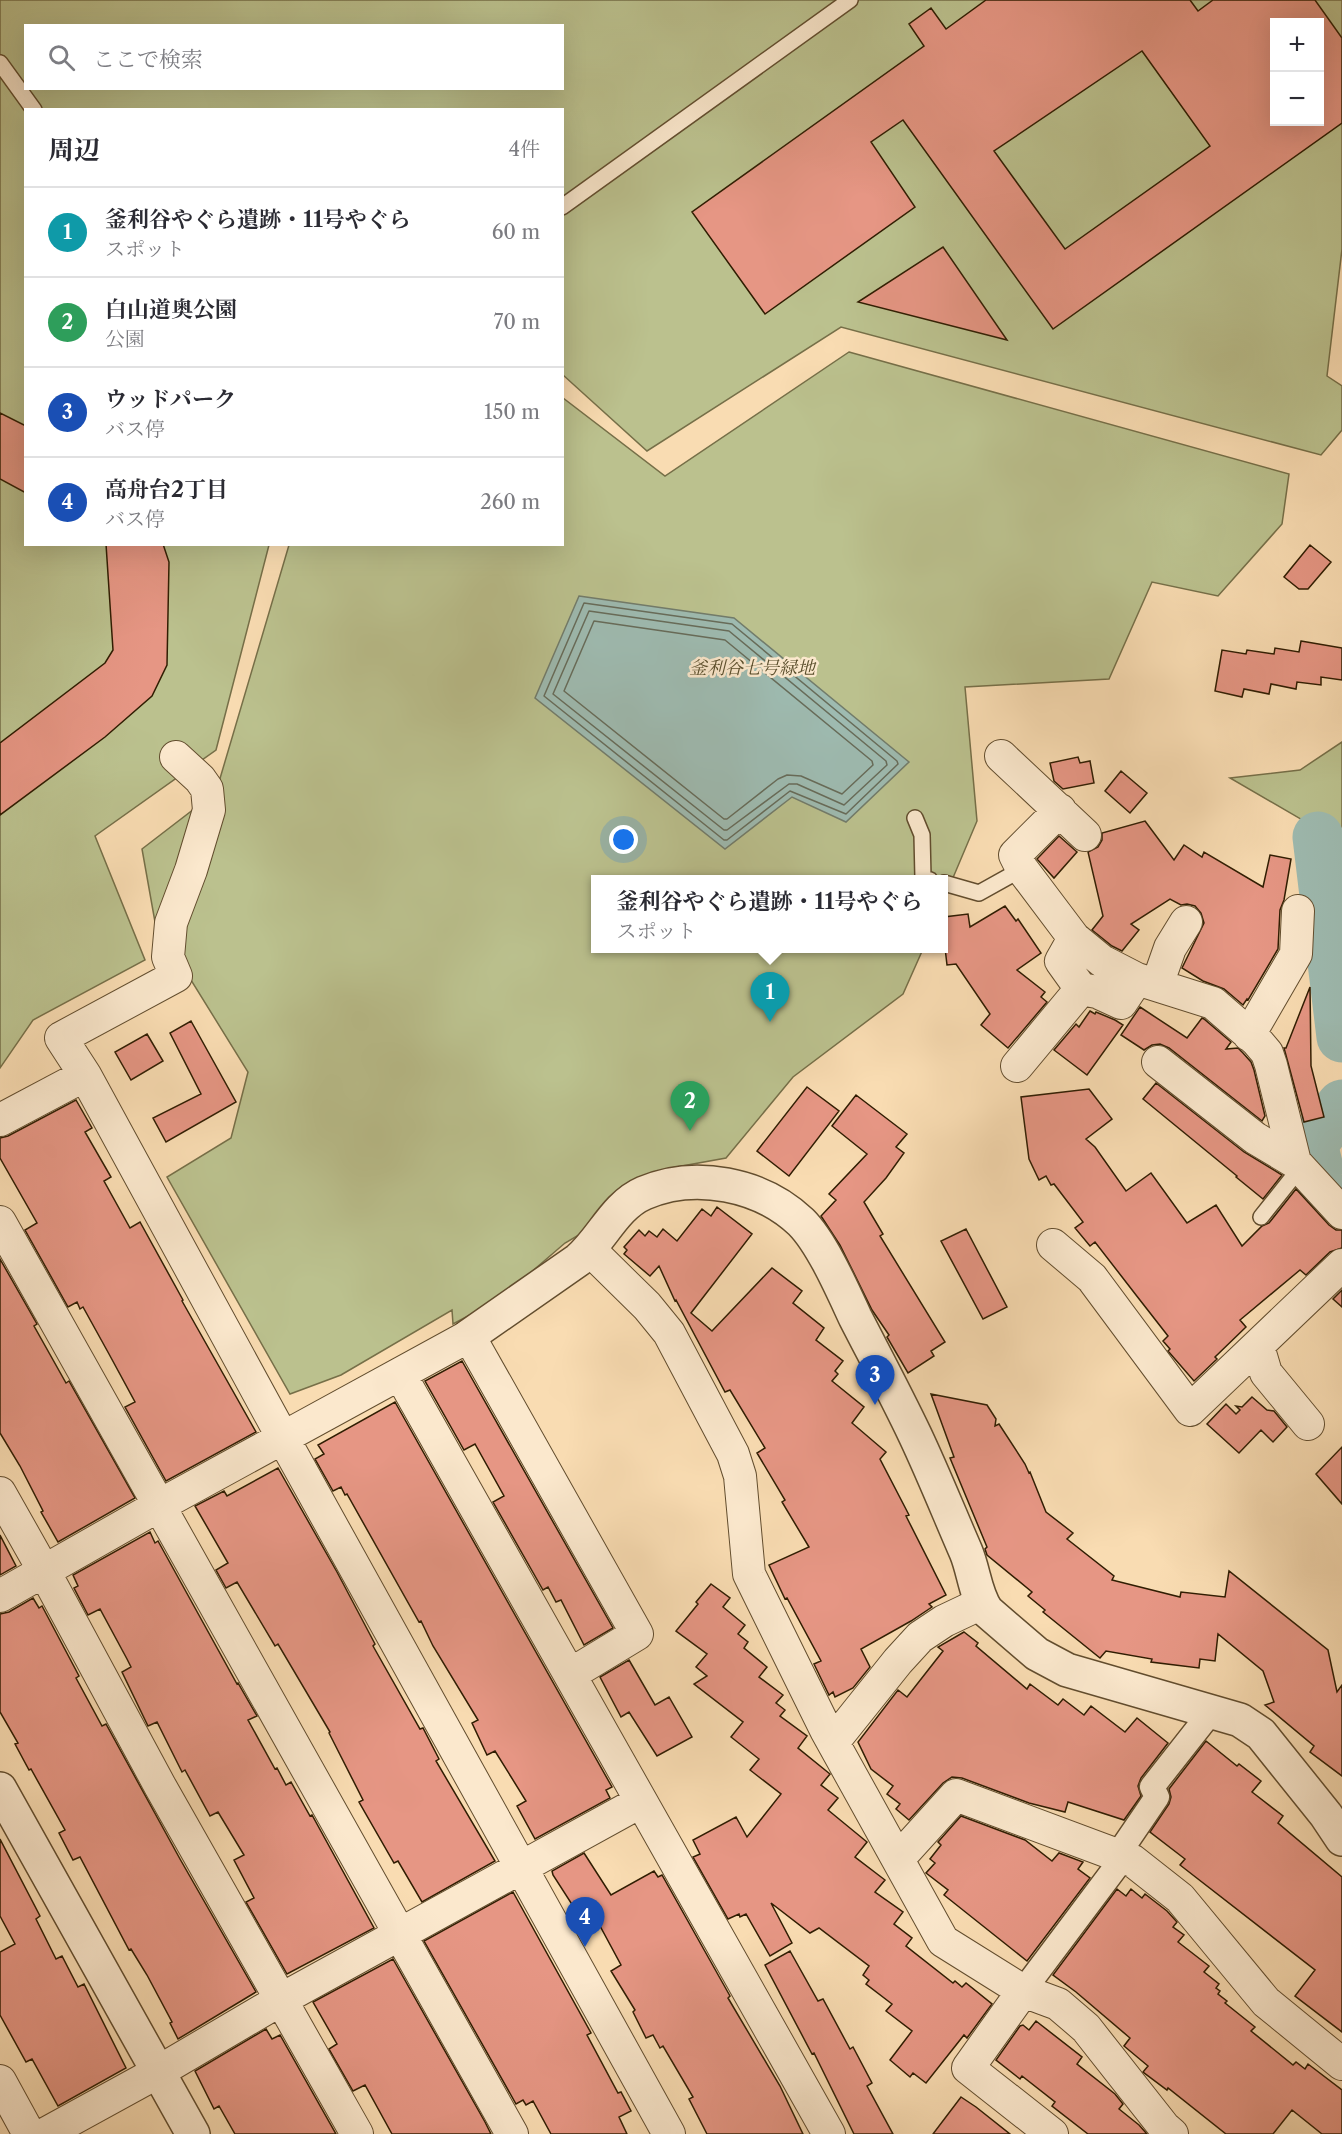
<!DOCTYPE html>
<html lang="ja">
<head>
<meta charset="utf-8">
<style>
	:root { --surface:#fff; --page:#f2f2f3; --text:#2b2b33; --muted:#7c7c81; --line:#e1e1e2; --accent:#8f2418 }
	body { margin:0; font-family:"Libre Caslon Text","Noto Serif JP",serif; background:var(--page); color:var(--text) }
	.controls { position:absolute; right:18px; top:18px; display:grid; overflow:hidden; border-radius:0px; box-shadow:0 6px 24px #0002 }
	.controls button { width:54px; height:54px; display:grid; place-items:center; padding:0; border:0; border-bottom:2px solid var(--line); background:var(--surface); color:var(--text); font:30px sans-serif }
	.you { position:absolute; left:624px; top:840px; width:21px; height:21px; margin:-15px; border:4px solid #fff; border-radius:50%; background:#1a73e8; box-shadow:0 0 0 9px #1a73e833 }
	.badge { display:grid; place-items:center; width:39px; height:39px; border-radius:50%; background:var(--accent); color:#fff; font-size:20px; font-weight:700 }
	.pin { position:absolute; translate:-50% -50px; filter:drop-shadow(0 2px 3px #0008) }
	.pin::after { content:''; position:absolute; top:32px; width:21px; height:18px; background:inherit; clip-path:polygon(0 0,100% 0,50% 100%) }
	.popup { position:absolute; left:591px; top:875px; width:357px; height:78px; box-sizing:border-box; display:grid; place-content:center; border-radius:0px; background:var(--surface); filter:drop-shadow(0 2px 4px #0005); font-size:20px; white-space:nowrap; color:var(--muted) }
	.popup b { font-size:22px; color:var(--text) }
	.popup::after { content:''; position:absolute; left:50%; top:100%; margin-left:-12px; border:12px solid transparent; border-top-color:var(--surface) }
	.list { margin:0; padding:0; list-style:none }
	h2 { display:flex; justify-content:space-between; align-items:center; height:78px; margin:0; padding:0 24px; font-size:26px }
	h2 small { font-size:20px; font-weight:400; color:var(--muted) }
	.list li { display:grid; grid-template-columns:39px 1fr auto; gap:18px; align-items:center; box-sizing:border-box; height:90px; padding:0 24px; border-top:2px solid var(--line) }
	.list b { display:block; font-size:22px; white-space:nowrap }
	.list p { margin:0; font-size:20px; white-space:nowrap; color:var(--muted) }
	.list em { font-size:20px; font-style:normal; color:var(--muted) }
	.icon { flex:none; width:33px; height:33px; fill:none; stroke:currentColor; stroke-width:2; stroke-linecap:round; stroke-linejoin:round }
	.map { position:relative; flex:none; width:1342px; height:2134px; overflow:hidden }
	.search { position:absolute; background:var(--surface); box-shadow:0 6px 24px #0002; left:24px; top:24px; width:540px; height:66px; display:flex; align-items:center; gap:15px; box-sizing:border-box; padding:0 21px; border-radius:0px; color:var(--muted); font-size:22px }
	.panel { position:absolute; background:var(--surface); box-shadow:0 6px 24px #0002; left:24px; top:108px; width:540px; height:438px; border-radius:0px }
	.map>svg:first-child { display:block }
</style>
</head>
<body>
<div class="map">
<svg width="1342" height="2134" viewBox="0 0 1342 2134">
	<rect width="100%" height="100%" fill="#f9dcb2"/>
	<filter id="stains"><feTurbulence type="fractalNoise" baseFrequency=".00333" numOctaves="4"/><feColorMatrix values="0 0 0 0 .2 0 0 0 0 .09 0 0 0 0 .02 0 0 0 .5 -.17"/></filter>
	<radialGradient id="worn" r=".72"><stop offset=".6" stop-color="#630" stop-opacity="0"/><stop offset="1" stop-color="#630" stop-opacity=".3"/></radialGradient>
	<!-- green -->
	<path fill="#bbc18e" stroke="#766f48" stroke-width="1.5" fill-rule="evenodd" d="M0,0H1342V249L1327,376L1342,386V430L1321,455L841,327L647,451L563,375L562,110H26V544L269,545L216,750L95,836L145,960L33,1020L0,1068ZM1274,22H1320V122H1274ZM26,26H562V88H26Z
		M849,352L1289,474L1282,524L1218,596L1152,582L1109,679L965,687L977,821L944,899V880H596V948L923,949L903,994L793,1077L726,1158L671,1168L594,1226L565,1243L500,1299L453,1324L452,1310L341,1375L290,1394L167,1177L231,1138L248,1072L155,922L142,849L216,792L289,545L562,544L563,398L665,476Z
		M1342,742V843L1230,778L1300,770Z"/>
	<!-- water -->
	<path fill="#9ebbb1" stroke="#727c6b" stroke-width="1.5" d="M579,596L734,618L909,762L846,822L792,797L725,849L535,698Z"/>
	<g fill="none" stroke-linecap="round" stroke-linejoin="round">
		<!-- shore -->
		<path stroke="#676c5a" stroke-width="1.5" d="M584,603L732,624L897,761L898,764L846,814L790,791L727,840H724L544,696Z
			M589,611L729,631L886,761L887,765L844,805L797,784H789L727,830H724L553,694Z
			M594,621L725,640L872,761L873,765L842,794L801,776L787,775L778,779L727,819H724L564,691Z"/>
		<!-- river -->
		<path stroke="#9ebbb1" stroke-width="51" d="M1318,837L1342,1037
			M1342,1105L1312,1144L1321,1180L1342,1197"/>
	</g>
	<!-- building -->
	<path fill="#e69684" stroke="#301d02" stroke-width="1.5" fill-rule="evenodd" d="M986,0H1190L1198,11L1213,0H1315L1342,38V123L1053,329L903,120L871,142L915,207L765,314L692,212L924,46L909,24L931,8L946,29ZM1275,22H1320V122H1275ZM1142,51L1210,146L1065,249L994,151Z
		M943,247L1007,340L858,302Z
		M0,413L26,426V493L0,479Z
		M106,544H163L169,562L167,665L152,696L105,737L0,815V743L105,663L113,650Z
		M1310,545L1331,562L1308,589H1299L1284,577Z
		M1301,641L1342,648V680L1321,677V685L1297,682L1296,689L1271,684L1269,694L1244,689L1242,697L1215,691L1222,650L1246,654L1247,650L1274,654L1275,648L1299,652Z
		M1078,757L1080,763L1090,761L1094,783L1063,789L1054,781L1050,763Z
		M1121,771L1147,793L1130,813L1105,791Z
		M1145,821L1174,860L1184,845L1202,857L1204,852L1263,887L1270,855L1291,859L1284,900L1280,910L1278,949L1248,1000L1247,999L1243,1005L1224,989L1203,981L1182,968L1204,923L1201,913L1195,906L1187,904L1181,905L1170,899L1131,924L1139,930L1122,951L1112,946L1092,930L1103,916L1088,852L1098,847L1102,840V833Z
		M1059,836L1077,852L1054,878L1037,859Z
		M1005,906L1016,921L1018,919L1041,953L1017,970L1045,992L1041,997L1047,1002L1008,1048L981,1025L990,1014L956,964L947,965L944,939V917L968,914L970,927Z
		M1310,987L1311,1066L1324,1117L1304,1122L1284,1048H1286Z
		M1140,1007L1187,1038L1202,1018L1204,1019L1231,1042L1226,1049L1238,1048L1243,1053L1251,1062L1254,1070L1265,1116L1262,1121L1169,1048L1160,1044L1152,1045L1144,1050L1121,1035Z
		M1090,1011L1095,1014L1096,1012L1115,1020L1123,1025L1087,1075L1054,1050L1076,1024L1079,1027Z
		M191,1021L236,1102L166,1142L153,1118L201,1094L170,1033Z
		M147,1034L163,1061L131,1080L115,1052Z
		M1156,1083L1244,1152L1282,1175L1263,1199L1236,1177L1237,1176L1143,1099Z
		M807,1087L839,1111L789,1176L757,1151Z
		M1089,1089L1112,1119L1086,1139L1095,1147L1126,1191L1151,1173L1187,1223L1216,1205L1242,1246L1262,1226L1269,1223L1296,1189L1329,1225L1336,1230H1342V1248L1330,1252L1306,1275L1300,1270L1240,1320L1246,1327L1215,1357L1217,1359L1194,1381L1168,1351L1170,1349L1163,1341L1168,1336L1136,1295L1095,1242L1090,1246L1075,1228L1083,1222L1054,1184L1051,1185L1046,1176L1039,1180L1029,1159L1021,1097Z
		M856,1095L907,1134L896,1147L904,1153L886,1178L864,1202L883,1234L880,1236L945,1342L931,1351L934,1356L908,1373L887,1337L889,1335L872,1310L840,1245L821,1216L836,1200L829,1194L867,1154L832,1126Z
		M76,1100L92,1128L85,1132L111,1177L104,1181L130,1228L140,1222L183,1300L182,1301L256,1432L166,1481L125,1407L135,1402L109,1354L83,1307L80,1309L77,1302L68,1307L25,1230L37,1223L0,1158V1138L8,1136Z
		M717,1207L752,1234L691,1313L712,1331L772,1268L802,1291L793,1303L824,1328L816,1340L843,1361L835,1371L838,1374L832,1381L864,1407L852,1423L886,1452L880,1459L909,1515L906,1516L946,1595L929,1604L932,1607L911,1621L861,1649L870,1667L853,1688L835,1697L833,1692L829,1695L814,1664L821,1661L787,1598L785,1599L769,1565L809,1547L782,1502L785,1500L757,1453L765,1448L730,1390L725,1392L676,1300L675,1301L659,1266L650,1276L624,1254L627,1250L624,1247L639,1230L645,1236L649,1231L657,1237L663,1229L677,1241L702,1209L711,1216Z
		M966,1229L1007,1307L983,1319L941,1241Z
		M0,1259L37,1324L34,1326L66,1383L69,1381L135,1498L58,1542L41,1512L43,1511L20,1466L0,1433Z
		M1342,1290V1307L1333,1299Z
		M462,1361L613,1628L584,1645L561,1600L556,1602L548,1587L543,1590L493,1502L504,1496L475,1444L464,1450L425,1381Z
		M931,1394L987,1405L996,1419L995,1426L999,1424L1025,1464L1029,1473L1030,1472L1046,1512L1073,1533L1067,1539L1114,1576L1112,1580L1180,1597L1181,1592L1225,1597L1229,1571L1328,1650L1337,1692L1342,1685V1776L1310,1752L1314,1746L1265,1705L1274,1702L1263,1671L1218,1634L1215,1661L1200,1659L1199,1668L1151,1662L1152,1659L1106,1651L1100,1658L1043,1612L1045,1610L1028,1596L1032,1592L987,1555L985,1549L987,1547L950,1458L954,1457Z
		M1252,1397L1267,1410L1274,1411L1287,1427L1273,1442L1261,1430L1239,1453L1207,1424L1226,1404L1236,1414L1240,1410L1236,1406L1242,1407Z
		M395,1402L612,1787L606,1790L610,1798L535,1839L517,1806L526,1801L495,1751L487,1755L472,1723L478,1720L433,1646L421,1621L419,1622L347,1494L345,1495L341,1487L333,1491L315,1459L324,1454L318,1445Z
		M1342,1447V1504L1316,1474Z
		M278,1468L337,1572L375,1644L373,1646L420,1729L423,1728L439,1759L436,1761L495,1861L422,1902L398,1861L394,1863L359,1802L363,1800L329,1733L330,1732L278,1644L275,1646L237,1582L226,1588L216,1570L228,1563L195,1506L224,1491L227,1496Z
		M150,1532L155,1543L158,1541L237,1684L238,1683L257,1716L248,1720L275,1769L277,1768L286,1785L291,1782L310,1816L312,1815L374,1928L287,1974L246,1902L254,1898L234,1860L244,1855L218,1812L210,1816L185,1770L182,1772L157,1722L148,1726L122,1672L131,1667L127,1659L100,1609L88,1615L74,1588L78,1586L73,1575Z
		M0,1535L16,1566L0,1575Z
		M711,1584L730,1598L723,1607L745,1625L738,1634L748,1642L744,1648L767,1667L759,1677L783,1695L776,1703L785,1710L780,1716L807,1736L798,1748L830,1774L821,1785L838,1798L828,1810L867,1842L855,1857L885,1880L875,1892L903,1912L894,1924L912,1938L906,1946L953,1983L955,1981L962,1987L966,1983L992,2004L967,2038L964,2035L926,2083L913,2073L910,2077L890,2060L912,2031L886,2011L892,2004L866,1984L869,1980L863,1975L869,1966L819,1928L810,1933L771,1903L792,1943L770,1956L746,1914L740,1917L739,1914L728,1919L693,1857L700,1854L693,1840L736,1817L747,1837L781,1794L750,1770L759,1759L731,1737L743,1722L694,1684L707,1676L696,1667L707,1654L676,1631L698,1604L696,1602Z
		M33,1598L39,1608L42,1606L79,1676L76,1678L102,1726L106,1724L180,1859L256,1992L178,2039L170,2023L172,2022L147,1975L131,1949L129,1950L80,1857L73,1860L59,1833L65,1830L31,1769L29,1770L15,1744L18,1743L0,1712V1614L9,1612Z
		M964,1632L978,1643L976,1646L1027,1689L1030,1684L1058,1705L1063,1699L1084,1715L1091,1706L1125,1732L1137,1718L1168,1743L1141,1778L1138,1786L1141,1796L1124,1820L1068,1802L1065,1812L1029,1803L962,1778L952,1777L943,1783L909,1820L896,1809L900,1804L887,1794L893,1786L871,1769L858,1742L898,1690L907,1697L943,1651L938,1647Z
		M629,1660L655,1705L669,1697L692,1737L657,1756L629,1712L621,1717L600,1677Z
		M1206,1741L1237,1766L1239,1764L1261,1781L1252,1792L1283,1816L1278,1823L1342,1877V2032L1295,1996L1315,1970L1180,1865L1185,1859L1150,1832L1169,1804L1171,1797L1169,1789Z
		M961,1816L1025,1840L1052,1861L1059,1853L1083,1862L1078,1869L1090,1878L1027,1961L944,1895L948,1890L926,1873L935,1863L930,1859L941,1845L938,1842Z
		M0,1839L40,1916L36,1919L56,1959L62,1956L78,1987L84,1984L126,2068L58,2106L32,2059L26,2062L0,2015V1952L15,1944L0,1916Z
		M584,1853L611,1895L654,1871L658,1877L662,1875L730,1996L728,1998L780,2086L803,2134H707L689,2099L693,2097L663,2046L660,2048L653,2035L646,2038L633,2012L635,2010L611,1971L621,1965L593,1913L582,1920L553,1875L552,1871Z
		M1117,1889L1126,1896L1131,1889L1142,1898L1145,1894L1167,1911L1177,1922L1173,1927L1184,1935L1178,1942L1209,1966L1204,1972L1219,1984L1216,1988L1220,1991L1218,1994L1227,2001L1225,2003L1255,2027L1251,2031L1293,2065L1296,2062L1305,2069L1308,2064L1342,2090V2134H1322L1292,2110L1273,2134H1226L1168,2088L1167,2090L1143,2072L1148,2066L1124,2046L1130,2038L1076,1992L1053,1975Z
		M513,1892L591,2033L587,2035L618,2093L621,2092L631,2111L619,2117L627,2134H551L533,2101L526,2105L523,2100L516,2104L424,1941Z
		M790,1951L818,2001L823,1999L850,2049L853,2047L872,2083L867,2086L893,2134H854L814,2053L812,2054L765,1965Z
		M393,1959L485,2122L491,2134H392L365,2085L353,2091L329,2049L337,2044L313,2002Z
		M1036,2021L1082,2057L1077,2064L1115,2094L1123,2104L1119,2109L1139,2125L1147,2134H1088L1052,2106L1055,2102L1022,2076L1020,2079L996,2060L1020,2026L1023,2025L1029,2030Z
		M266,2029L272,2039L280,2035L336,2134H235L219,2106L214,2109L195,2071Z
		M961,2097L976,2107L1010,2134H933Z"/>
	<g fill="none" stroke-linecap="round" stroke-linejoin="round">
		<!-- service casing -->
		<g stroke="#624d2e" stroke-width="18">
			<path id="service" d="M0,63L34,110
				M562,207L850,0
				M915,818L922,835L923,878L930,880
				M944,883L979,893L1022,869
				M1261,1217L1300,1168"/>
		</g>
		<!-- pedestrian casing -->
		<g stroke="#624d2e" stroke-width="27">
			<path id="pedestrian" d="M1023,1991L1122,1859L1123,1847L1157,1797L1152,1787L1211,1712"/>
		</g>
		<!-- minor casing -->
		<g stroke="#624d2e" stroke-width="34">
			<path id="minor" d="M1001,756L1085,835
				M1060,810L1015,855L1022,869L1074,938L1102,961L1137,979L1213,1003L1256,1040L1267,1053L1271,1065L1295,1162L1342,1213
				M1074,938L1061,961L1081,989
				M1157,985L1170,948L1186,922
				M1249,1035L1296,954L1298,911
				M1158,1062L1255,1138L1295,1162
				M1017,1066L1081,989L1097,992L1121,1003L1137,979
				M85,1075L61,1038L176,976L168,957L171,923L191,870L209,810L207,789L200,779L176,757
				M0,1120L85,1075L283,1438L669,2134
				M0,1222L512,2134
				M1053,1245L1092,1278L1190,1410L1342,1265
				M590,1250L647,1306L669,1333L733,1454L740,1476L749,1574L826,1730L943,1941L1023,1991L1058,2004L1086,2028L1164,2127L1172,2134
				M1258,1346L1266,1373L1308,1424
				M400,1374C544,1627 685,1881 829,2134
				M0,1493L44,1571L160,1786L357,2134
				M0,1596L160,1505L469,1336L637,1634L571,1674
				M834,1741L898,1661L920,1637L944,1621L982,1603
				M898,1859L956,1795L1133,1861L1180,1898L1266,2002L1342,2064
				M1023,1991L968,2068L1052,2134
				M0,2081L29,2134
				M45,2134L158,2072L282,1999L640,1802"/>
		</g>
		<!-- tertiary casing -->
		<g stroke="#624d2e" stroke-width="36">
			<path id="tertiary" d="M469,1336L578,1260C602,1240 614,1206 644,1193C695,1171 761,1184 801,1222C822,1243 842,1289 855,1317C875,1356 896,1395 915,1435C933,1473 949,1513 966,1552C974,1571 975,1594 987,1611L1037,1654L1067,1670L1240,1720L1261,1734L1326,1815L1342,1839
				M0,1789L193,2134"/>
		</g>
		<!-- service -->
		<use href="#service" stroke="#fbe8cd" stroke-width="15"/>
		<!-- pedestrian -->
		<use href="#pedestrian" stroke="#fbe8cd" stroke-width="24"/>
		<!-- minor -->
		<use href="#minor" stroke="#fbe8cd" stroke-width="32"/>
		<!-- tertiary -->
		<use href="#tertiary" stroke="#fbe8cd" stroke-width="33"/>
	</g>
	<g text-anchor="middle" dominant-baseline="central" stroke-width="5" stroke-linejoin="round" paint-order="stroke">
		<!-- park labels -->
		<g font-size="18" font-style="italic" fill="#5a4e2c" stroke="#fbe8cd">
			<text x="752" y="668">釜利谷七号緑地</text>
		</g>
	</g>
	<rect width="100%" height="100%" filter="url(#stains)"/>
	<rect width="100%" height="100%" fill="url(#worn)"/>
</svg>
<div class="controls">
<button>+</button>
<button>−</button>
</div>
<div class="you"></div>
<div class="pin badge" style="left:770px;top:1022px;background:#0f9aa8">1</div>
<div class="popup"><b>釜利谷やぐら遺跡・11号やぐら</b>スポット</div>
<div class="pin badge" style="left:690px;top:1131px;background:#2e9e5b">2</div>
<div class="pin badge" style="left:875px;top:1405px;background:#1a4fb4">3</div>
<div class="pin badge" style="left:585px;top:1947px;background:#1a4fb4">4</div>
<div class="search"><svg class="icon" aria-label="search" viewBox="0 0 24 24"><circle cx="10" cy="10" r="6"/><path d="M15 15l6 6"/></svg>ここで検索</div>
<section class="panel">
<h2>周辺<small>4件</small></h2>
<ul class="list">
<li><span class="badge" style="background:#0f9aa8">1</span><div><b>釜利谷やぐら遺跡・11号やぐら</b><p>スポット</p></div><em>60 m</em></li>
<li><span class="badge" style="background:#2e9e5b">2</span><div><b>白山道奥公園</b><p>公園</p></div><em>70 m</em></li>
<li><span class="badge" style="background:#1a4fb4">3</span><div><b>ウッドパーク</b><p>バス停</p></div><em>150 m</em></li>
<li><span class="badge" style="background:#1a4fb4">4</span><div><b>高舟台2丁目</b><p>バス停</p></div><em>260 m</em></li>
</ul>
</section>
</div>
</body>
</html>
